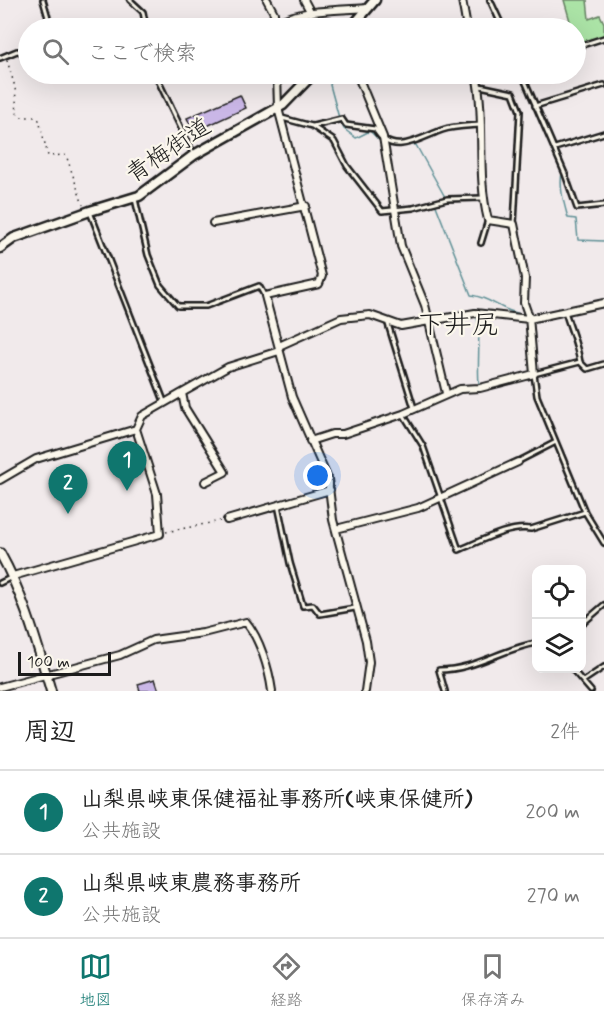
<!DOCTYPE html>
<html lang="ja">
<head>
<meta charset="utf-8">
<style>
	:root { --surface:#fff; --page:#f6f6f6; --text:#222; --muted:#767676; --line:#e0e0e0; --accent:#0f766e }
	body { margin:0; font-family:Mynerve,"Klee One",sans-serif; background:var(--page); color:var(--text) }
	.controls { position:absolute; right:18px; bottom:18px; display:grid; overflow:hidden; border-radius:12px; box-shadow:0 6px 24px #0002 }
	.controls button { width:54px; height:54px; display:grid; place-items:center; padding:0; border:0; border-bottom:2px solid var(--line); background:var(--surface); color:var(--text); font:30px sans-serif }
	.scale { position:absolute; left:18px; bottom:15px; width:93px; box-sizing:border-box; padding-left:6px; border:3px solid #1c1c1c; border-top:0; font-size:16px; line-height:21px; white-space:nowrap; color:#1c1c1c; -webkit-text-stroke:4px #fbf7ec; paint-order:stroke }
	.you { position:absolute; left:318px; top:476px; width:21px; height:21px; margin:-15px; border:4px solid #fff; border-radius:50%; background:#1a73e8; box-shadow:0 0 0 9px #1a73e833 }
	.badge { display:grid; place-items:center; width:39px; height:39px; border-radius:50%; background:var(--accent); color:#fff; font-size:20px; font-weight:700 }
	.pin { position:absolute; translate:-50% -50px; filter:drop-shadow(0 2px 3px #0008) }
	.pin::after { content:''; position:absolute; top:32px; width:21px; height:18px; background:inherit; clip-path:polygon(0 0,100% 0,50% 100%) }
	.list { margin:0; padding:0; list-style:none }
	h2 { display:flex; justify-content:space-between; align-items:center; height:78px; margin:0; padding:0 24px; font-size:26px }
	h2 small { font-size:20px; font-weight:400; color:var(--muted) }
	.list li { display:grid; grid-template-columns:39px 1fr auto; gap:18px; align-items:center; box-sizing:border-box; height:84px; padding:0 24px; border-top:2px solid var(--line) }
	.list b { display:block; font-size:22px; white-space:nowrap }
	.list p { margin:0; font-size:20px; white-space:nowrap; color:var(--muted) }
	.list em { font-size:20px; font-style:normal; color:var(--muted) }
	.icon { flex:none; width:33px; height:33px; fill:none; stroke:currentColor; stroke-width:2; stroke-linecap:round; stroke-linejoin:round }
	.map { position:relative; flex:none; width:604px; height:691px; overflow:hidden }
	.search { position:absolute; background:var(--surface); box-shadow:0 6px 24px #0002; left:18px; right:18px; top:18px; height:66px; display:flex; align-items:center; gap:15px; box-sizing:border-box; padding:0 21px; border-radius:33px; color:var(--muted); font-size:22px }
	.sheet { height:246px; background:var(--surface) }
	nav { display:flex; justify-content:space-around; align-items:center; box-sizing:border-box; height:84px; border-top:2px solid var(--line); background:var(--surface); font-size:16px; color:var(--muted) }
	nav a { display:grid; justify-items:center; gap:3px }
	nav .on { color:var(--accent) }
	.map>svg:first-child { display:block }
</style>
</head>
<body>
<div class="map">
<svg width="604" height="691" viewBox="0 0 604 691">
	<rect width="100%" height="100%" fill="#f1eaeb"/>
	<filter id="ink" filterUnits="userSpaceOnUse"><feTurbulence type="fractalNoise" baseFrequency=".0167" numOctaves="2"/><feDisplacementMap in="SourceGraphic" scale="12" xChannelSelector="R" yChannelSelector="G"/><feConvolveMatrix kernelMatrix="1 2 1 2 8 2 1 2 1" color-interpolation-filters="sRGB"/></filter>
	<g filter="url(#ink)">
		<!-- green -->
		<path fill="#abe3a6" stroke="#648061" stroke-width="1.5" d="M564,0H587L589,19L600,15L604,23V38L577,45L576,28H572Z"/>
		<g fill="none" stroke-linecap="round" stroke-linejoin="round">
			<!-- stream -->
			<path stroke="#5f9096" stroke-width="1.5" d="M334,74L330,85L339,118
				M534,107L553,149
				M341,123L344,129L356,138L370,131L380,141
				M389,144L416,145L445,197
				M562,173C559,188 564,203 568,218L576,219L578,240L604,241
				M435,203L471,295C493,298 501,312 527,315
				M477,317C481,339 477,361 479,384"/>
		</g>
		<!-- building -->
		<path fill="#cab7e7" stroke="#1c1c1c" stroke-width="1.5" d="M240,95L246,108L194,132L187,118Z
			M155,679L159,691H140L138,684Z"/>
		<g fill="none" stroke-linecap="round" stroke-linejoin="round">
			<!-- service casing -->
			<g stroke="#1c1c1c" stroke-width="8">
				<path id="service" d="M43,0L51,28
					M130,0L143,12L146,28
					M490,0L503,28
					M576,47L604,38
					M0,58L17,51L28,53
					M155,74L193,153
					M522,74L565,174L577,208L604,205
					M480,86L513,93L520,111L514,224
					M535,106L604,85
					M282,118L312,126L334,141L347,166L382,211L413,208L447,199L482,198
					M313,126L342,119L346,125L375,129C391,158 420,138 442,130C454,126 468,126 480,125
					M555,148L604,133
					M135,199L148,255L160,285L178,306H206L259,286L264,295
					M90,212L164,401
					M481,243L488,220
					M565,311C570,329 577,343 580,362L534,374L537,396L585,512L604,543
					M388,324L414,408
					M580,362L587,369L604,364
					M403,414L423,446L459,550C479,542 509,525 531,529L585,512
					M519,461L556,442
					M278,505L290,563L303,606L313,605L320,614L355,608
					M0,583L12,577
					M582,624L604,605
					M571,668L591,691
					M583,681L604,667
					M445,691L439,670C474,670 502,649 536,643"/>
			</g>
			<!-- minor casing -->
			<g stroke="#1c1c1c" stroke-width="10">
				<path id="minor" d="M267,0L274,13L275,28
					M304,0L311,13
					M462,0L467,28
					M275,25C293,9 344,10 368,8
					M277,74L278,108L322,276L319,284L265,296L292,397L328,479L333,520L366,641L369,662L365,691
					M357,74L383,137L401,246L425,305L446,393
					M213,223L306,206
					M279,346L341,318L370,315L401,326L475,313L529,319L604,303
					M182,393L228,367L279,351
					M310,441L332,434H343L403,414L460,389L480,388L534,374L529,317L524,303L525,278L514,224L488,220C476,172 486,122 476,74
					M0,480L36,459L136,429
					M227,520L330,490
					M336,529L418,508L518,462
					M13,576L160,534L157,494L136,429L142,416L182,393L185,408L225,472L205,482
					M0,687L120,655L153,640L203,633L246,622C260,639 269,669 272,691"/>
			</g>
			<!-- tertiary casing -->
			<g stroke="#1c1c1c" stroke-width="12">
				<path id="tertiary" d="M0,553C24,596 37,644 51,691"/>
			</g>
			<!-- secondary casing -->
			<g stroke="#1c1c1c" stroke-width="13">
				<path id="secondary" d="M351,28L375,0
					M0,248L14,238L90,211L139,196L194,155L283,105L313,74"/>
			</g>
			<!-- path -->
			<path stroke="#1c1c1c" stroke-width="1.5" stroke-dasharray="1.5 4.5" stroke-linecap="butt" d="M7,60L15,87L17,113L21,117H35L39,120L48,156L66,155L83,205
				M166,532L220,521"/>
			<!-- service -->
			<use href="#service" stroke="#fbf7ec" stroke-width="3"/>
			<!-- minor -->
			<use href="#minor" stroke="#fbf7ec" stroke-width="6"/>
			<!-- tertiary -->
			<use href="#tertiary" stroke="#fbf7ec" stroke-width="8"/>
			<!-- secondary -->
			<use href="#secondary" stroke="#fbf7ec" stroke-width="8"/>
		</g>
	</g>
	<g text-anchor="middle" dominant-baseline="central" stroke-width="4.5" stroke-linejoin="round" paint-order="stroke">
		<!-- street labels -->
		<g font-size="24" fill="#1c1c1c" stroke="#fbf7ec">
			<text transform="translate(169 151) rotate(-34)">青梅街道</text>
		</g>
		<!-- quarter labels -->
		<g font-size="27" fill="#1c1c1c" stroke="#fbf7ec">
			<text x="458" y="325">下井尻</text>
		</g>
	</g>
</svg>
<div class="controls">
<button><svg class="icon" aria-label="locate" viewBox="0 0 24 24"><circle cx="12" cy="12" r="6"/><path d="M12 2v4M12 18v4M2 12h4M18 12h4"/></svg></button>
<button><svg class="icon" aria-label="layers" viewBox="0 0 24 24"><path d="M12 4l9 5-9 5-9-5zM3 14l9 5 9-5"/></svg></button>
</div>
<div class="scale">100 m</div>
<div class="you"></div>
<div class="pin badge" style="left:127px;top:491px">1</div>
<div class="pin badge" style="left:68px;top:514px">2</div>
<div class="search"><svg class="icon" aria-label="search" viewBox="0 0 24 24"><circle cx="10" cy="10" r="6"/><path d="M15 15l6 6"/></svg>ここで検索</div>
</div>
<section class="sheet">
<h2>周辺<small>2件</small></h2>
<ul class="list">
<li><span class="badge">1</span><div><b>山梨県峡東保健福祉事務所(峡東保健所)</b><p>公共施設</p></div><em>200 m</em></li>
<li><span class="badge">2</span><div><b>山梨県峡東農務事務所</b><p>公共施設</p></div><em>270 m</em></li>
</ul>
</section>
<nav>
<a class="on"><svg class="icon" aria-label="map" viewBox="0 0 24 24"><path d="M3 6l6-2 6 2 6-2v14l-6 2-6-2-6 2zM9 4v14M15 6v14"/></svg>地図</a>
<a><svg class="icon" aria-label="directions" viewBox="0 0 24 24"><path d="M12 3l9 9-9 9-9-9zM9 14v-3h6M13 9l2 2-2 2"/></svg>経路</a>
<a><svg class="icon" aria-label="saved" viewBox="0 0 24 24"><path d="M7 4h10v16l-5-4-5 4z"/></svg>保存済み</a>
</nav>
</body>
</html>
